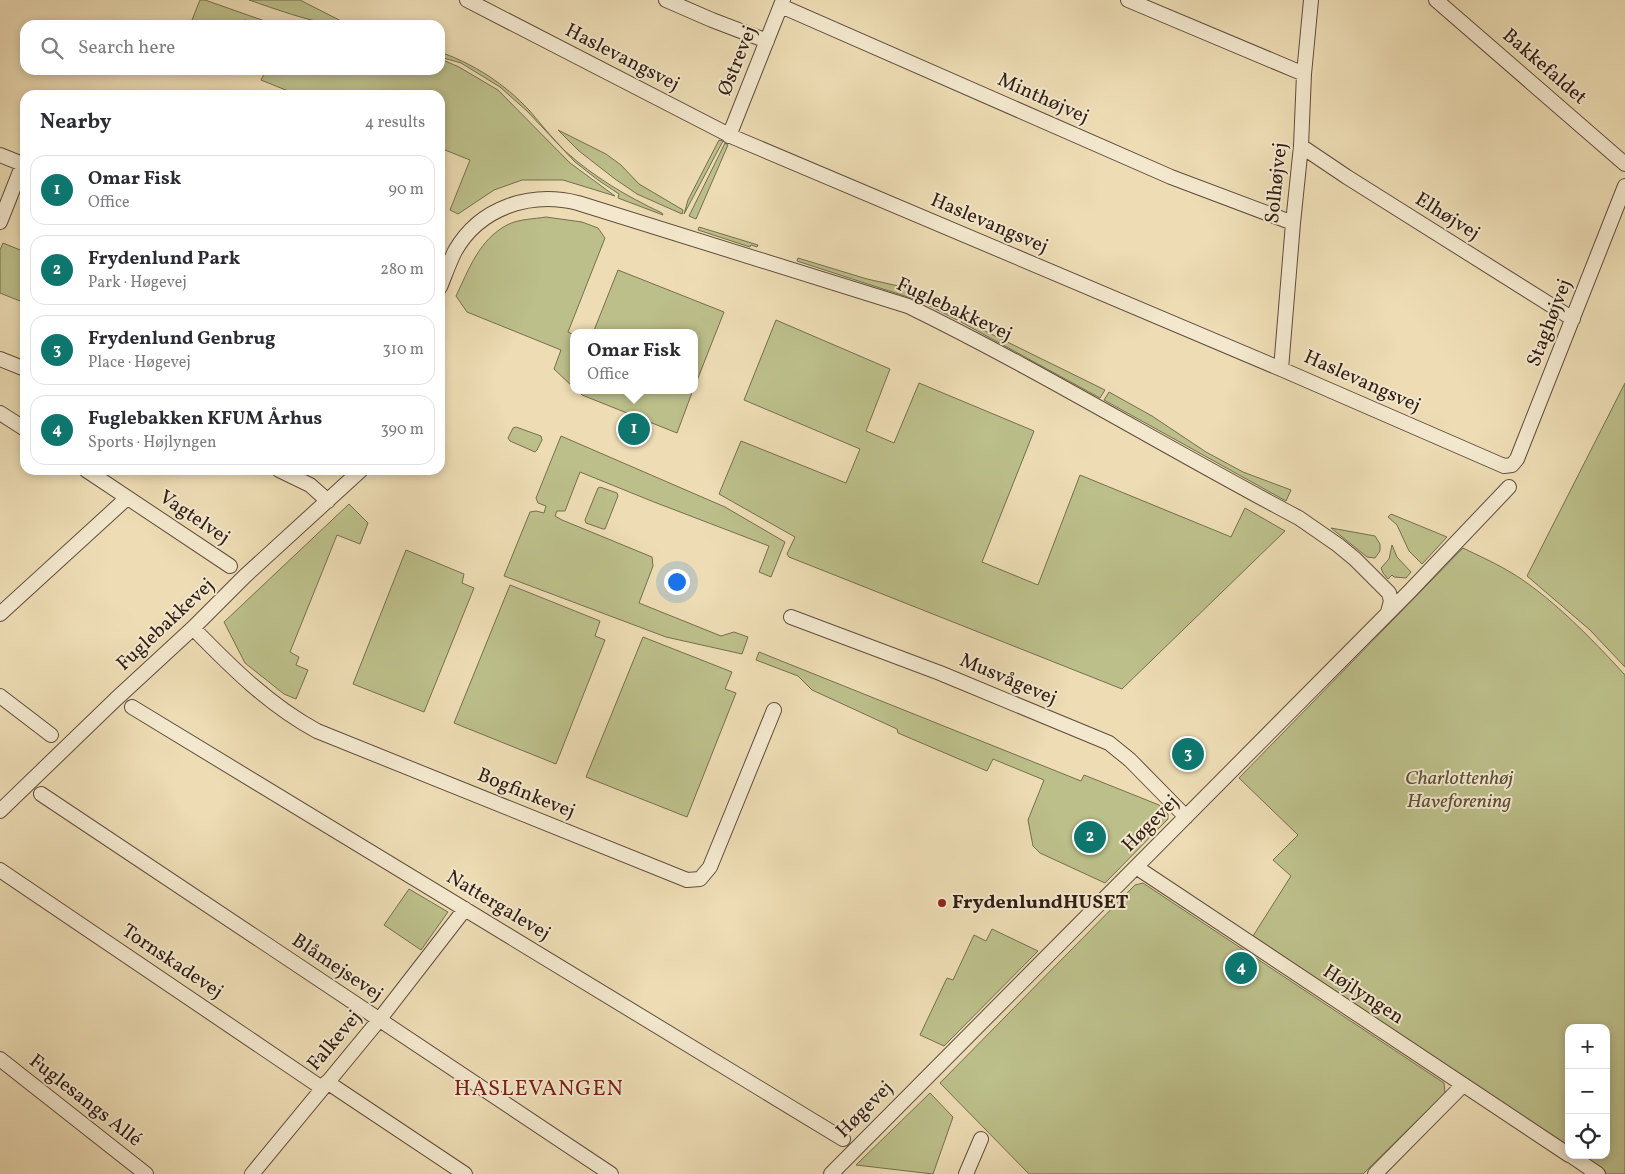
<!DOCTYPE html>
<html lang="en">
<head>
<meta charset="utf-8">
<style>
	:root { --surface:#fff; --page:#f7f7f7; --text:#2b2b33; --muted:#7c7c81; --line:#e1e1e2; --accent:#0f766e }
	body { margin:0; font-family:Vollkorn,serif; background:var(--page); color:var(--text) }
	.controls { position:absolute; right:15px; bottom:15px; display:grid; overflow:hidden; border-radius:10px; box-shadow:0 2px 8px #0003 }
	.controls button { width:45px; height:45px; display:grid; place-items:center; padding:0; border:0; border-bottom:1px solid var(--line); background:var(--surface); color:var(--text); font:25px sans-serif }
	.you { position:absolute; left:676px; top:581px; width:18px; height:18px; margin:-12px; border:4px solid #fff; border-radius:50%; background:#1a73e8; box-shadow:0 0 0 8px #1a73e833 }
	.badge { display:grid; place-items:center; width:32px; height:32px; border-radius:50%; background:var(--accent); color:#fff; font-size:16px; font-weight:700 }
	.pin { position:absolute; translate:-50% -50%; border:2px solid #fff; box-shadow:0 1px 5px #0006 }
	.popup { position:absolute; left:570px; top:329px; width:128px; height:65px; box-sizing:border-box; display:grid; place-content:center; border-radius:10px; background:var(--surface); filter:drop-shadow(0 1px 4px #0005); font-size:16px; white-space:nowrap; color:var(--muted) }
	.popup b { font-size:19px; color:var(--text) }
	.popup::after { content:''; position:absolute; left:50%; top:100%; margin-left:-10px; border:10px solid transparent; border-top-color:var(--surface) }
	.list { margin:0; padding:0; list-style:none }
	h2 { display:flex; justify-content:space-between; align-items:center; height:65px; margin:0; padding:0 20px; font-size:21px }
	h2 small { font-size:16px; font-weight:400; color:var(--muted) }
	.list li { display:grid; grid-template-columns:32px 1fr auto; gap:15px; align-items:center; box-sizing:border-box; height:70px; margin:0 10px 10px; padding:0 10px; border:1px solid var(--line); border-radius:15px }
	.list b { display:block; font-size:19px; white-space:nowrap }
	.list p { margin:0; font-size:16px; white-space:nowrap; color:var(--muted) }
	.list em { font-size:16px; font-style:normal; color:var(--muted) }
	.icon { flex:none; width:28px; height:28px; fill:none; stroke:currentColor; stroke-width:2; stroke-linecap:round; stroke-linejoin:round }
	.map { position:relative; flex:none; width:1625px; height:1174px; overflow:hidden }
	.search { position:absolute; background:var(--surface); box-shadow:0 2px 8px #0003; left:20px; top:20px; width:425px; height:55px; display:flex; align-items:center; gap:12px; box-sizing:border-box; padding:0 18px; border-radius:15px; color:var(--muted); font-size:19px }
	.panel { position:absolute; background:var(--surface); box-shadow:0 2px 8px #0003; left:20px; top:90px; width:425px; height:385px; border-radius:15px }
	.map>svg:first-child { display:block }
</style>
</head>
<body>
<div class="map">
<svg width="1625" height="1174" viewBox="0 0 1625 1174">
	<rect width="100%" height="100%" fill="#eddcb4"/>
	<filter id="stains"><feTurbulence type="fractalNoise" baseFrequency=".004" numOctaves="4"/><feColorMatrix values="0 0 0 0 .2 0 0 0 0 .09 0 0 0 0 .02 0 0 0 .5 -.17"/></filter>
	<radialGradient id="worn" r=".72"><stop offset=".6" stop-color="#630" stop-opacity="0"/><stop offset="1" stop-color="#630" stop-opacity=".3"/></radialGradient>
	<!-- green -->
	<path fill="#bcbf8a" stroke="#766e4f" d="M200,0H205L276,25H258L245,20L236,25H190Z
		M249,0H300L347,24C328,29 270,7 249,0Z
		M440,52C474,64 505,84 529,110C541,124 552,138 565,151C594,177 626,196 662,213L663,215L618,198L619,194L598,180L575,162L527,111L500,87L461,63L440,57Z
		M443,60L459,67L498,90L570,163L615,196L563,180H522L494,190L458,214L450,210L470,160L440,148V95H298L261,80L266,70H440V61Z
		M558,130L606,154L621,165L639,184L683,210L682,214L637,194L615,179L579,151Z
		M719,140L723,141L684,214L688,200Z
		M725,143L728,145L696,219L689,216Z
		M546,217L582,222L598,228L605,238L568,332L574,335V388L554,369L561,350L467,312L456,296C469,269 479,240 507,225C518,219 534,219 546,217Z
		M699,227L758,245L757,247L751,245L750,247L698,230Z
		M3,243L25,252V303L0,293V250Z
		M798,258L867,279L903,287L937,301L960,314L957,320L920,301L797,261Z
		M618,270L724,312L694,388V333H593Z
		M963,317L987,332L1105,390L1100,398L961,322Z
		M776,320L890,369L866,431L894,443L919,383L1034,431L982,562L1038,585L1080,475L1231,537L1245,508L1285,531L1122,689L789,557L787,554L795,537L719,494L741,441L846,483L860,449L744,400Z
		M1625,383V667L1590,630L1527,576Z
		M577,390H693L677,433L582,395Z
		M1109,392L1152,416L1206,452L1243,472L1291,490L1286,501L1104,400Z
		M516,427L541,436L542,440L537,450L535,452L510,441L508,438L513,428Z
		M561,436L725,507L785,542L771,577L759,572L769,546L654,502L580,472L565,511H557L555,516L562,520L652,557L653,566L639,603L721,636L734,632L748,637L742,654L666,637L504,576L530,512L536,511L544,513L546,506L538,503L536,498Z
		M600,487L617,493L618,496L605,529H603L586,523L585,520L598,488Z
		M349,504L368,523L360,544L337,535L290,652L299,657L296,665L308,670L296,699L284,694L245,663L224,622Z
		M1391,514L1447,537L1422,564L1409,551L1397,525L1388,517Z
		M1331,528L1375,536L1380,544V551L1375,558L1367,557Z
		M1392,545L1397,557L1411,572L1406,578L1394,577L1392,575L1388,579L1383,573L1381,568L1389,559Z
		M1463,548C1477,555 1491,561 1505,569C1548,593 1592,639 1625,675V1174H1607L1579,1155H1606V1028H1569V1148L1253,936L1291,876L1273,860L1298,835L1239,778Z
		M406,550L464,574L462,583L474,588L424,712L353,684Z
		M510,585L600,621L595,636L605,640L556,764L454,723Z
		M643,637L732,672L725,689L736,693L687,817L586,777Z
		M759,652L1081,781L1084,775L1159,805L1168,814V819L1105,883L1040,853L1033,846L1028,820L1044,780L993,759L987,771L898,733L897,729L812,690L798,676L756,660Z
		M1143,883L1444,1083L1445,1093L1363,1174H1029L940,1083L1135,885Z
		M409,889L448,912L421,950L384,925Z
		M992,929L1038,951L944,1046L920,1035L947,978L953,980L974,935L986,941Z
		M930,1093L953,1117L933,1174L856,1165Z"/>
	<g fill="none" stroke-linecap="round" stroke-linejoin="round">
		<!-- street casing -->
		<g stroke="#604d3c" stroke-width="16">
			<path id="street" d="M467,0L733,137L1281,369L1504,466L1512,465L1517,459L1625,186
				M666,0L712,20L767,41
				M1128,0L1304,74
				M1436,0L1625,164
				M781,6L1171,177L1293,223
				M729,136L783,0
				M1301,146L1347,177L1573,319
				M0,155L25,165
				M0,222L23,164
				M440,287C445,275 449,263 455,251C480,207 531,191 578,203L908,306C1041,371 1168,449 1299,518L1338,545L1355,559L1389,593L1391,601L1388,612
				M0,359L25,369
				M1281,369L1293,223L1301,146L1304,74L1311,0
				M0,413L25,429
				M86,470L230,566
				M279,470L310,485L328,501
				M0,614L127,498
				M791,617L940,673L1109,743L1130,760L1186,817
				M193,628C231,667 269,705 317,731L687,880L700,879L710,867L774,710
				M0,696L51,735
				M132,707L843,1139
				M41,794L611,1174
				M0,811L116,699L193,628L245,576L361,470
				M1136,867L1569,1155
				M0,870L322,1088
				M0,1059L146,1174
				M327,1082L465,1174
				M1570,1155L1598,1174
				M252,1174L379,1020L465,909
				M831,1174L1411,590L1509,487
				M966,1174L981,1139
				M1375,1174L1463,1085"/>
		</g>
		<!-- street -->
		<use href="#street" stroke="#f3e8ce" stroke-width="14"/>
	</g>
	<!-- markers -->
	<circle fill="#8f2418" stroke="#f3e8ce" stroke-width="2" cx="942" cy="903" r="5"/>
	<g text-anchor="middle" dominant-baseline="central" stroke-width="4" stroke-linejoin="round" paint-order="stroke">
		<!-- street labels -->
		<g font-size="20" fill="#311d14" stroke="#f3e8ce">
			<text transform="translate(622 58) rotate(27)">Haslevangsvej</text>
			<text transform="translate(738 61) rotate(-68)">Østrevej</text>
			<text transform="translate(1544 67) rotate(41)">Bakkefaldet</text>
			<text transform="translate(1043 99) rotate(24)">Minthøjvej</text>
			<text transform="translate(1277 183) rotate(-84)">Solhøjvej</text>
			<text transform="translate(1447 217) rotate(32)">Elhøjvej</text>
			<text transform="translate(989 224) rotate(23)">Haslevangsvej</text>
			<text transform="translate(954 310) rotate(25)">Fuglebakkevej</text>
			<text transform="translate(1550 323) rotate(-69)">Staghøjvej</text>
			<text transform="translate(1362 382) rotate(24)">Haslevangsvej</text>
			<text transform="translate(194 518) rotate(34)">Vagtelvej</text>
			<text transform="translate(166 625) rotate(-43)">Fuglebakkevej</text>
			<text transform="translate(1008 680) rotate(23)">Musvågevej</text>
			<text transform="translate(526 794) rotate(22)">Bogfinkevej</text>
			<text transform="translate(1151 824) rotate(-45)">Høgevej</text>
			<text transform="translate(498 906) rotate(31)">Nattergalevej</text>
			<text transform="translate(172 962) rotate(34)">Tornskadevej</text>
			<text transform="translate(337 968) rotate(34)">Blåmejsevej</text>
			<text transform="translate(1363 995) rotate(33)">Højlyngen</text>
			<text transform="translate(335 1041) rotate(-50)">Falkevej</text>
			<text transform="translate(85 1101) rotate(38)">Fuglesangs Allé</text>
			<text transform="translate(865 1110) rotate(-45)">Høgevej</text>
		</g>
		<!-- park labels -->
		<g font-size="20" font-style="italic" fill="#5b4e37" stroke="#f3e8ce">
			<text x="1459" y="779">Charlottenhøj<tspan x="1459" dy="23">Haveforening</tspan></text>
		</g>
		<!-- poi labels -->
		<g font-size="20" font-weight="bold" fill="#311d14" stroke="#f3e8ce" text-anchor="start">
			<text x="952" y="903">FrydenlundHUSET</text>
		</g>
		<!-- quarter labels -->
		<g font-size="22" letter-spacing="1" fill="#7a1f14" stroke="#f3e8ce">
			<text x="539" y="1089">HASLEVANGEN</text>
		</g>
	</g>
	<rect width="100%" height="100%" filter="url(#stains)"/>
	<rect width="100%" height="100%" fill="url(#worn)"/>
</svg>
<div class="controls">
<button>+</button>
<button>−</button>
<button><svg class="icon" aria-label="locate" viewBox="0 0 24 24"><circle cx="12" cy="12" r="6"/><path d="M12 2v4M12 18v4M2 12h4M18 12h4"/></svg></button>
</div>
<div class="you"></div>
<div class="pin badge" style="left:634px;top:429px">1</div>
<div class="popup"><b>Omar Fisk</b>Office</div>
<div class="pin badge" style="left:1090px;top:837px">2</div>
<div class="pin badge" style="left:1188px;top:754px">3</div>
<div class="pin badge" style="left:1241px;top:968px">4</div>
<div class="search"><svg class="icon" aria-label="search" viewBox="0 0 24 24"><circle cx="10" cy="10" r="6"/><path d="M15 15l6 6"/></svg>Search here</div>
<section class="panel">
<h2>Nearby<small>4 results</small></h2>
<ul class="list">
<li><span class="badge">1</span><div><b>Omar Fisk</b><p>Office</p></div><em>90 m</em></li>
<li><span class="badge">2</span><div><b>Frydenlund Park</b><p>Park · Høgevej</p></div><em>280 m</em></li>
<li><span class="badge">3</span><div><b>Frydenlund Genbrug</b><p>Place · Høgevej</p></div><em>310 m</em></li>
<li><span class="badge">4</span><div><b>Fuglebakken KFUM Århus</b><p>Sports · Højlyngen</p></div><em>390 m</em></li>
</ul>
</section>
</div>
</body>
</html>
